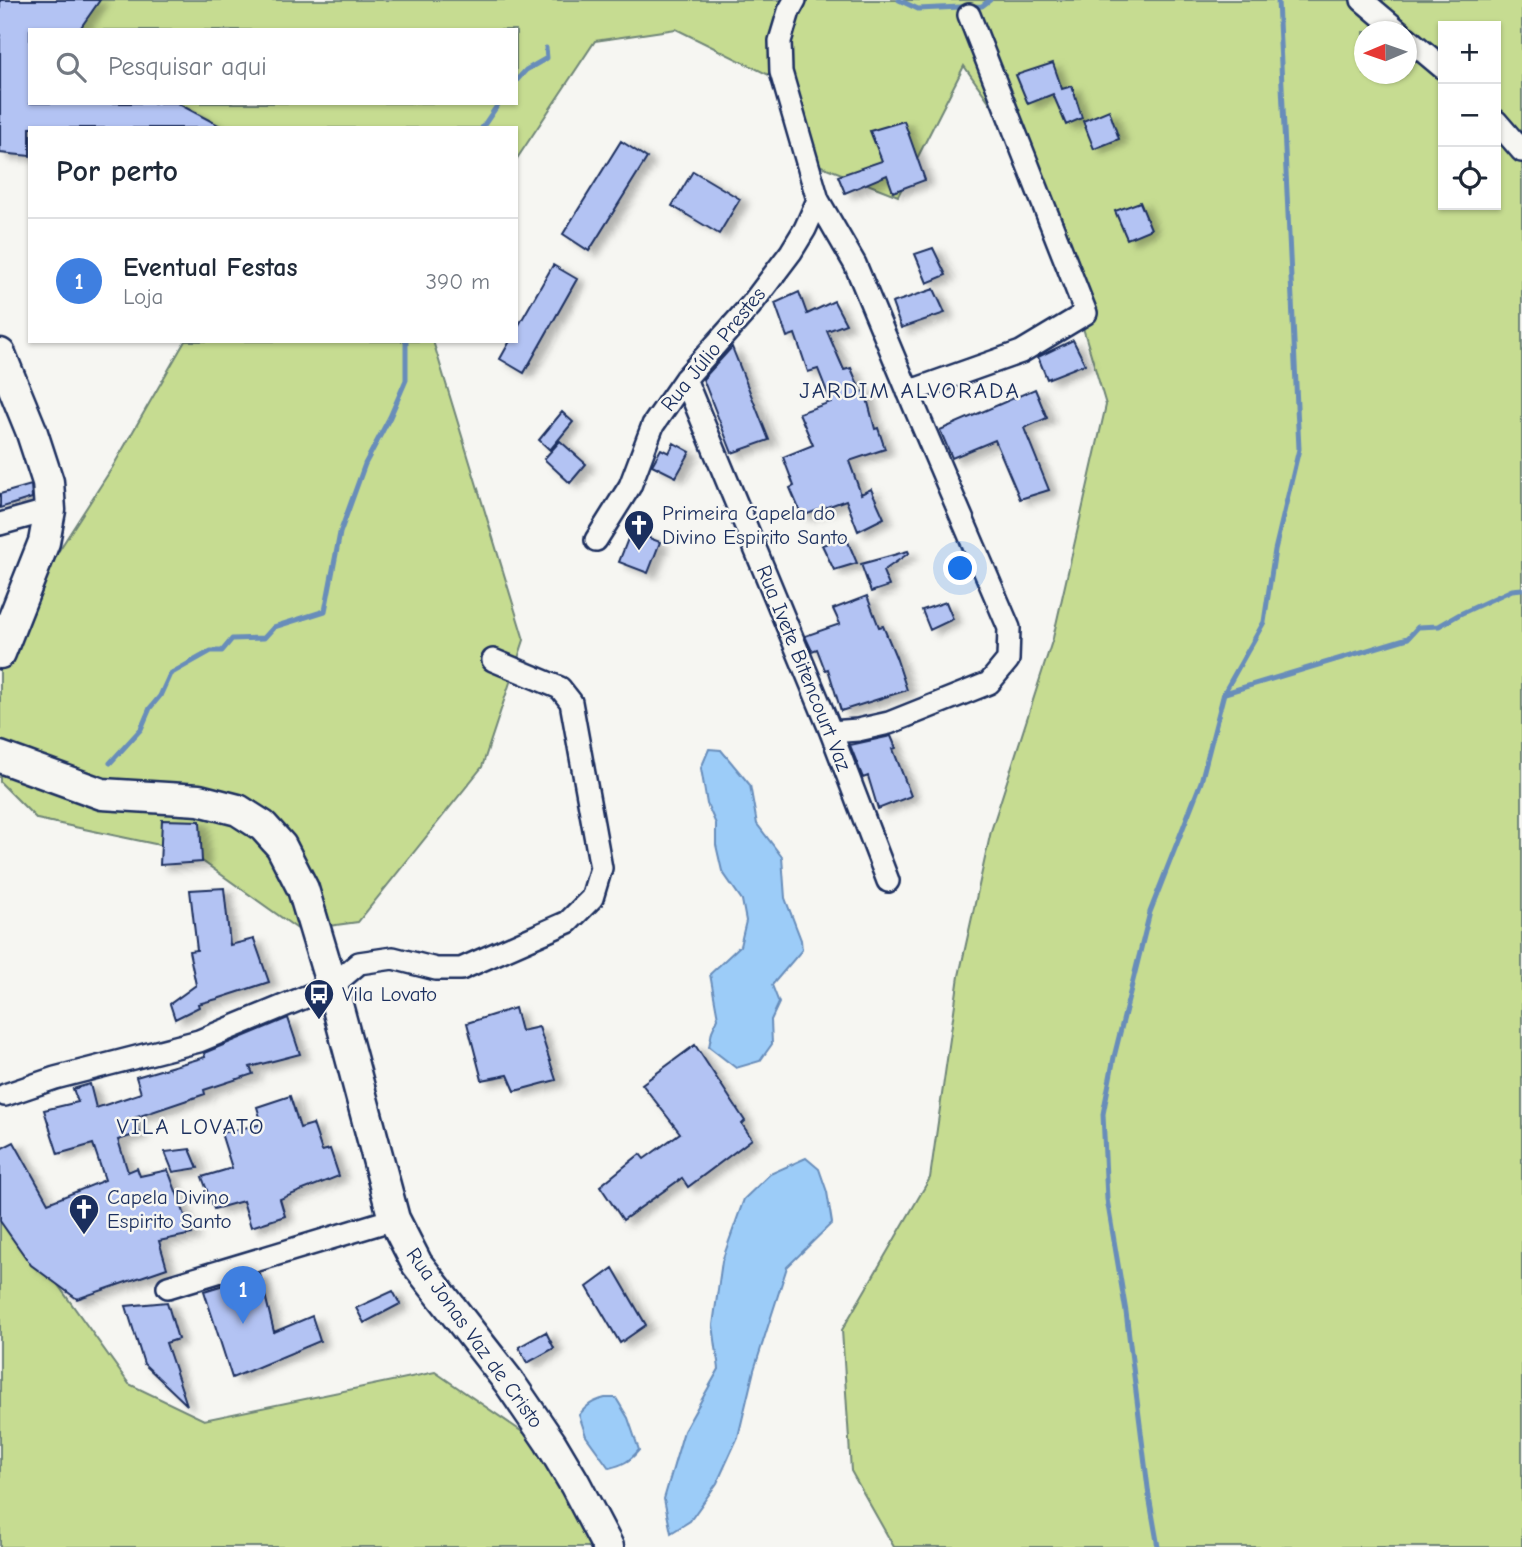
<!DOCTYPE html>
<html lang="pt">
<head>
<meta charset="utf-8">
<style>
	:root { --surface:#fff; --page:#f6f6f7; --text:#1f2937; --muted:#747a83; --line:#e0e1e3; --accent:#0b8043 }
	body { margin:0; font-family:"Comic Neue",sans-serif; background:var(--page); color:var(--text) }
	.controls { position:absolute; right:21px; top:21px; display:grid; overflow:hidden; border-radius:0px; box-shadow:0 2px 5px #0004 }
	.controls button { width:63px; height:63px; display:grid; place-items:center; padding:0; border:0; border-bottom:2px solid var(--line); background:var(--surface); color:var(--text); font:35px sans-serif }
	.compass { position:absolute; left:1354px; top:21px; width:63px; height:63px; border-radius:50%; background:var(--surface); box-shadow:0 2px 5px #0004; rotate:268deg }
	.you { position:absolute; left:961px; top:569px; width:24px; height:24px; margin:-18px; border:5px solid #fff; border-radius:50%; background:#1a73e8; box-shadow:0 0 0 10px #1a73e833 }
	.badge { display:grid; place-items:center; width:46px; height:46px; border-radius:50%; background:var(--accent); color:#fff; font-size:23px; font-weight:700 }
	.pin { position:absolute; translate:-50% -58px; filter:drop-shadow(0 2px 4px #0008) }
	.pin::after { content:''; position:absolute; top:37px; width:24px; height:21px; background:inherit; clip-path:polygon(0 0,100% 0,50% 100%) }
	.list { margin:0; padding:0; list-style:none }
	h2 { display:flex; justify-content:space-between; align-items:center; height:91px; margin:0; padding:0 28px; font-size:30px }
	h2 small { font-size:23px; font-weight:400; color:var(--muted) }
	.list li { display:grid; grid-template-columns:46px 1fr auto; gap:21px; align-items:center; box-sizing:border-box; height:126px; padding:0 28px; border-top:2px solid var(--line) }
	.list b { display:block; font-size:26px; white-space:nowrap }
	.list p { margin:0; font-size:23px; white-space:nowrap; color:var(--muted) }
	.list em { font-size:23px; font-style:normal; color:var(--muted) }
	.icon { flex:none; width:38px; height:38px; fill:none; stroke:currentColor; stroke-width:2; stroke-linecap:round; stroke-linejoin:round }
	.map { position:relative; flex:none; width:1522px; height:1547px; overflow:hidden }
	.search { position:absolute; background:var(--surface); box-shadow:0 2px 5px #0004; left:28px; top:28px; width:490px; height:77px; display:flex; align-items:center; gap:18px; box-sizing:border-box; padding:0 24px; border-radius:0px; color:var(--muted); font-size:26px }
	.panel { position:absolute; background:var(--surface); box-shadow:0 2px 5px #0004; left:28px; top:126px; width:490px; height:217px; border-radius:0px }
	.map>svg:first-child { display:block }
</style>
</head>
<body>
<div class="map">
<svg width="1522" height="1547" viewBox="0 0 1522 1547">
	<defs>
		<filter id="shadow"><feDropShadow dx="8" dy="4.5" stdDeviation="3.5" flood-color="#0004"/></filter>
	</defs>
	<rect width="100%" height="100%" fill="#f6f6f2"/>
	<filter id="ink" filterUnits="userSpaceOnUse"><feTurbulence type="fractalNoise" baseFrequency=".0143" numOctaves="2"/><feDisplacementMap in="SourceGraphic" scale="14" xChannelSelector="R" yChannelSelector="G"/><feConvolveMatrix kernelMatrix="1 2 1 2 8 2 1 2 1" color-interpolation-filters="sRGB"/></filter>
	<g filter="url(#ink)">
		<!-- green -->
		<path fill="#c6dc91" stroke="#708678" stroke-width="2" fill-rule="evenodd" d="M0,0H1522V1547H894L851,1471L842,1330L930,1178L959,976L991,831L1053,638L1106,405L1035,167L964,66L898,196L811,162L797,89L676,29L595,41L516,160V128H157L131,103H516V30H54ZM1443,26H1496V205H1443ZM1364,32H1406V74H1364Z
			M185,341H433L524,640L482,767L358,922L299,930L188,851L37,819L0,782V642L112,468Z
			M0,1204L129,1384L204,1420L435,1372L534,1440L600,1547H0Z"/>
		<!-- water -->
		<path fill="#9cccf8" stroke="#688dba" stroke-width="2" d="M709,749L721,750L750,785L757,824L782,857L785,898L801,940L802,950L772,985L779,1003L771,1020L772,1044L760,1061L736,1068L709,1047L712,1031L718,1018L710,974L740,946L746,921L742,900L722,871L716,845V824L707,804L701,768Z
			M806,1158L819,1169L827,1192L832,1223L787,1267L754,1370L738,1437L717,1483L690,1521L671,1533L664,1499L684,1431L719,1369L713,1325L722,1261L744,1199L770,1174Z
			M605,1398H616L628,1418L639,1450C630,1461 623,1465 609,1468L586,1436L579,1415C587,1405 593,1401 605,1398Z"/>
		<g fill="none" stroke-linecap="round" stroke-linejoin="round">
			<!-- stream -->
			<path stroke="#688dba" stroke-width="5" d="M899,0L918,9L982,6L990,0
				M516,81L526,70L547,58L546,48
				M482,128L499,103
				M1225,693L1408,638L1418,627L1439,626L1460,614L1512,590L1522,589
				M110,763L141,729L150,708L160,696L170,674L211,651H222L232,639L264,638L274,627L325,611L340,533L365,464L390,417L406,380V341
				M1158,1547L1149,1496L1126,1312L1107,1199L1103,1114L1114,1057L1150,912L1201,782L1224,693L1264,622L1275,550L1299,449L1278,0"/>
		</g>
		<!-- building -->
		<path fill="#b3c3f3" stroke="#1b2f5e" stroke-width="2" filter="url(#shadow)" d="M0,0H100L79,30H30V103H177L224,128H30V156L0,153Z
			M1053,63L1062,89L1072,86L1082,118L1066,125L1053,94L1028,104L1016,75Z
			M1109,110L1119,139L1094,149L1083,121Z
			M904,121L925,180L893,192L887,175L845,193L838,176L882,161L870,131Z
			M621,141L647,158L589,251L563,234Z
			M693,171L740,199L719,234L672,206Z
			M1140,202L1151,229L1127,239L1115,211Z
			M933,248L946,275L927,283L915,254Z
			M553,265L577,279L524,373L500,359L510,341H516V330Z
			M934,289L945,313L901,328L892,303Z
			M799,292L807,314L834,301L846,324L827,331L844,370L851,368L861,392L865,391L875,429L878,428L885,449L849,461L861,494L871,489L884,518L858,531L846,500L802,516L790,488L794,486L783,457L813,445L799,413L831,402L818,369L808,372L795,334L787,337L775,303Z
			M1073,340L1085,364L1047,379L1038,357Z
			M732,347L769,440L732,453L703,379Z
			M1035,389L1047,418L1024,428L1049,490L1020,499L995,440L952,458L940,430Z
			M562,412L573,422L550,450L539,440Z
			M560,441L586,464L570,483L544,459Z
			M674,443L690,452L676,477L652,465L661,449L669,453Z
			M31,485L32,498L0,508V494Z
			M631,531L660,542L648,573L619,562Z
			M846,537L857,563L834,570L822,545Z
			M908,551L909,553L883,571L889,586L871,592L861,564Z
			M867,596L879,627L883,626L896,657L907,690L841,711L828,669L825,670L817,649L812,651L805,636L840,624L833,609Z
			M946,602L953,619L930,630L922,610Z
			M891,736L896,748L893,749L911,796L878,809L868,776L863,778L850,745Z
			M162,820L200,821L202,862L160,865Z
			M224,888L230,945L254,939L269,982L217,999L198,1004L199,1007L175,1019L170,1004L196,985L189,951L197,950L190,890Z
			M515,1008L521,1031L539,1027L556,1080L515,1091L508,1075L482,1080L467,1023Z
			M288,1018L300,1054L250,1067L253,1074L204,1090L205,1094L134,1118L140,1133L118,1140L128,1172L137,1168L140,1176L168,1170L192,1234L159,1241L167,1268L77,1299L31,1265L0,1221V1149L14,1142L48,1203L105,1180L93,1144L58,1154L44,1110L78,1102L73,1089L90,1084L96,1108L141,1093L136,1077L205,1057L204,1053Z
			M695,1045L745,1121L742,1124L752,1139L688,1187L682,1178L623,1220L600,1186L640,1154L644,1159L680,1133L642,1084Z
			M290,1096L300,1128L313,1124L322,1151L330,1149L339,1176L280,1199L285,1216L251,1227L243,1201L214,1209L202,1177L232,1168L221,1133L262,1124L257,1107Z
			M190,1149L198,1168L173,1172L165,1152Z
			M613,1268L646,1325L620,1343L587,1287Z
			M260,1274L274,1332L312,1316L320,1341L232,1378L204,1291Z
			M393,1291L400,1304L364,1323L356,1308Z
			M167,1302L178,1339L166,1343L187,1405L144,1364L126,1306Z
			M546,1332L554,1348L527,1363L519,1347Z"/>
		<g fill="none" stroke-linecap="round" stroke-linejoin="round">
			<!-- street casing -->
			<g stroke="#1b2f5e" stroke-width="26">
				<path id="street" d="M795,0L789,11L780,41L781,72L818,200L855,264L915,408L1009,628L1008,660L989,683L889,723L858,730L831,732
					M1362,0L1400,32
					M1406,37L1443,68
					M1496,121L1522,151
					M685,379L831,732L888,881
					M908,392L1021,352L1086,313L969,15
					M0,524L50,510
					M596,540L630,486L653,425L685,379L751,305L791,252L805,229L818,200
					M5,1095L55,1078L199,1041L332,986L359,963L393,958L436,969H461L568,922L592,898L601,868L571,702L560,688L493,660
					M168,1287L394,1219"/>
			</g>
			<!-- secondary casing -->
			<g stroke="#1b2f5e" stroke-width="35">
				<path id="secondary" d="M0,354L31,430L48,482L50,510L44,542L0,653
					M0,757L102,794L199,800L238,810L263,826L281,846L303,889L332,986L394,1219L417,1264L509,1382L550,1442L575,1484L608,1547"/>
			</g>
			<!-- street -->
			<use href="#street" stroke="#f6f6f2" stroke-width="21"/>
			<!-- secondary -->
			<use href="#secondary" stroke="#f6f6f2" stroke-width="30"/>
		</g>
	</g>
	<!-- icons -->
	<defs>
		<g id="church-pin" transform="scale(1.575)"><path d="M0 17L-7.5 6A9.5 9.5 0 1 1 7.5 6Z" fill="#1b2f5e" stroke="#f6f6f2"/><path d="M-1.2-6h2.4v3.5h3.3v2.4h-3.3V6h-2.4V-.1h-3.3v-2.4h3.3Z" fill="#fff"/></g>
		<g id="bus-pin" transform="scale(1.575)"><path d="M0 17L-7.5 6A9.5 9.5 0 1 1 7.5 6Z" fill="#1b2f5e" stroke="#f6f6f2"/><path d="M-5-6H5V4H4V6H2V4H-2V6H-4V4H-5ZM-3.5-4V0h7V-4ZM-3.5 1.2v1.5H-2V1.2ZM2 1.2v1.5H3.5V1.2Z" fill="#fff"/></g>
	</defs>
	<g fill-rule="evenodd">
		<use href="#church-pin" x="639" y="525"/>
		<use href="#bus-pin" x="319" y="994"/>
		<use href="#church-pin" x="84" y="1209"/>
	</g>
	<g text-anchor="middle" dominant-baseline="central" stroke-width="5" stroke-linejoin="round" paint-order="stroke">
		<!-- street labels -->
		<g font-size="21" fill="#1b2f5e" stroke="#f6f6f2">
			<text transform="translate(713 349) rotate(-51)">Rua Júlio Prestes</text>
			<text transform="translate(804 668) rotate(68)">Rua Ivete Bitencourt Vaz</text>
			<text transform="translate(475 1338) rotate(54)">Rua Jonas Vaz de Cristo</text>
		</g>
		<!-- poi labels -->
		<g font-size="21" fill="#1b2f5e" stroke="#f6f6f2" text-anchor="start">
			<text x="662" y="513">Primeira Capela do<tspan x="662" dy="24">Divino Espirito Santo</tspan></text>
			<text x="342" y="994">Vila Lovato</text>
			<text x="107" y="1197">Capela Divino<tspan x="107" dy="24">Espirito Santo</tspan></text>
		</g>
		<!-- neighbourhood labels -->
		<g font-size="23" letter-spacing="2" fill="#1b2f5e" stroke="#f6f6f2">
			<text x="910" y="390">JARDIM ALVORADA</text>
			<text x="191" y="1126">VILA LOVATO</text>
		</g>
	</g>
</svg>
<div class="controls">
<button>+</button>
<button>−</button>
<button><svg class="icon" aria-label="locate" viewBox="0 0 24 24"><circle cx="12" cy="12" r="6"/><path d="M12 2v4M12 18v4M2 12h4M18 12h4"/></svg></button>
</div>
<svg class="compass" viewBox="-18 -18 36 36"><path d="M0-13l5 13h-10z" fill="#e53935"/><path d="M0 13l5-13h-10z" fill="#747a83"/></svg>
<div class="you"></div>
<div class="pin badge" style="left:243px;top:1324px;background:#3f7fe0">1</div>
<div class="search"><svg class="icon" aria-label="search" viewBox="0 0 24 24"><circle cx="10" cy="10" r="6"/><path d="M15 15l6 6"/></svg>Pesquisar aqui</div>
<section class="panel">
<h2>Por perto<small></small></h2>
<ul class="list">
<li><span class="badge" style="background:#3f7fe0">1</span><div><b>Eventual Festas</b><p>Loja</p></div><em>390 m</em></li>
</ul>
</section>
</div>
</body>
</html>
